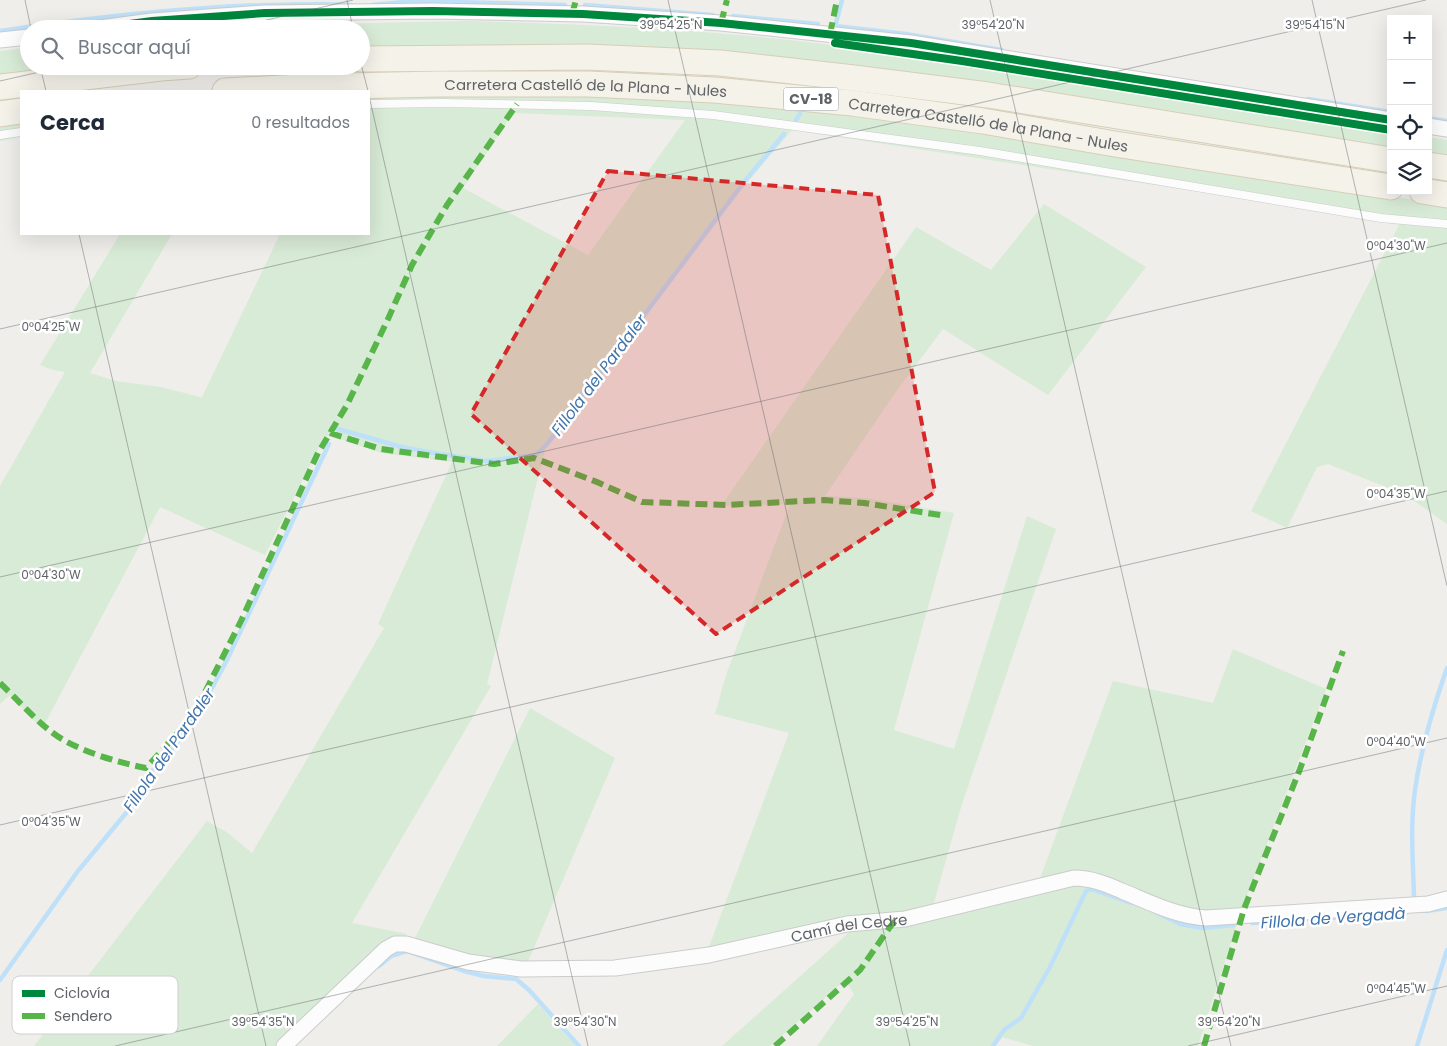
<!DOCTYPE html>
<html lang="es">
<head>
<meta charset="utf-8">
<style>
	:root { --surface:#fff; --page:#f2f2f3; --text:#1f2937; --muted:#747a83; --line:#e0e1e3 }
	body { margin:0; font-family:Poppins,sans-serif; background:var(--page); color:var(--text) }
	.controls { position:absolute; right:15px; top:15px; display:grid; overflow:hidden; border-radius:0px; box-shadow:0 5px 20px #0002 }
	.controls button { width:45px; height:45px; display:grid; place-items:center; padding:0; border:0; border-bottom:1px solid var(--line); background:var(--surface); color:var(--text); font:25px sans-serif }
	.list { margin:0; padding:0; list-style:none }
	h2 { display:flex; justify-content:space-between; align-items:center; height:65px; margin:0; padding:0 20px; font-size:21px }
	h2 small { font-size:16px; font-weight:400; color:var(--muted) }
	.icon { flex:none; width:28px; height:28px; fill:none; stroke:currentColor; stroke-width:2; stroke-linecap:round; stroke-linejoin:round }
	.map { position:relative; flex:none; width:1447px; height:1046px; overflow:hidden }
	.search { position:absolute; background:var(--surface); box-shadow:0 5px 20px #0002; left:20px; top:20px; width:350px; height:55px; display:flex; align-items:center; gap:12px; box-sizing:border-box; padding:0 18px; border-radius:28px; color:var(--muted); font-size:19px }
	.panel { position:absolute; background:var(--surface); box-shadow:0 5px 20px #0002; left:20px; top:90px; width:350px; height:145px; border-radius:0px }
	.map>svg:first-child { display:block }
</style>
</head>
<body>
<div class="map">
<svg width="1447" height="1046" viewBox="0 0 1447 1046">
	<rect width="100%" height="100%" fill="#efeeea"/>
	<!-- green -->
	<path fill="#d8ebd6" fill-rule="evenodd" d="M464,21C582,24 699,29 816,43C1008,66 1199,102 1391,132V151L1037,94L361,50V29H195L258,23L324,24Z
		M29,47V66H73L0,77V51Z
		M468,94L690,99L892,118L1447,205V524L1406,495L1328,464L1317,467L1287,528L1251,511L1399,225L1273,203L792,130L744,186L545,449L487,684L491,686L352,923L407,934L386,957L290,1046H34L207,821L228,833L252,853L384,628L378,624L452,462L381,453L331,436L324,437L265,555L160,507L42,729L10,695L0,704V486L65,372L53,370L40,365L120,234H172L90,373L116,381L161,387L204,398L202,397L280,234H369V97ZM513,113L685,120L588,255L463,188Z
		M21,122V137L0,141V125Z
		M1428,137L1447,140V159L1428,156Z
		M1044,204L1146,267L1048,395L943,329L895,393L825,496L866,498L954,513L894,730L954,749L1027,516L1056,529L961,807L933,906L707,952L789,733L715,714L726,675L790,504L721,506L916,227L991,270Z
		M1233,649L1326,689L1240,914L1198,1046H1033L1002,1037L996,1046H817L854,994L845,980L770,1046H722L855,927L1039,881L1113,681L1213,703Z
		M530,708L615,758L527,964L410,948Z
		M538,1004L576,1046H497Z"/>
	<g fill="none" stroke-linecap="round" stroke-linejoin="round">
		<!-- stream -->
		<path stroke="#bfe0f9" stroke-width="4.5" d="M372,5L414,1L565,5
			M585,5L713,15
			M733,16L818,24
			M835,26L906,34L1002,50
			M835,27L842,0
			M0,31C88,18 176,8 265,5C294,5 323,3 352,5
			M1308,99L1391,112
			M1428,118L1447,121
			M796,120L800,114
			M338,429L402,447L428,452L486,461L536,455L548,443L744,182L784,134
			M1414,897C1413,862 1410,825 1415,790C1421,748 1433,708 1447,668
			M1426,911L1447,908
			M1157,913L1180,924L1202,928L1234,925
			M1252,923L1406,913
			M379,966L391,956L407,951L464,971L484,976L516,979L529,990L579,1046
			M0,980L78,871L131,807L147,776L169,753L199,712L226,662L329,444
			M993,1046L1004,1030L1021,1018L1050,967L1086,891L1091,889L1131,903
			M1417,1046L1447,950"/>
		<!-- lane casing -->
		<g stroke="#cbcccc" stroke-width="9">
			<path id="lane" d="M369,104L443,103L591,106L713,115L980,151L1381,218L1447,224
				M0,135L21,132"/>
		</g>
		<!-- street casing -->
		<g stroke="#cbcccc" stroke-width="17">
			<g id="street">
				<path d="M92,29L152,21L265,13L433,11L583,14L721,23L911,43L1391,120"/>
				<path d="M0,40L29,37"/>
				<path d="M1428,126L1447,129"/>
				<path id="s1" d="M284,1046L386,949L395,944H406L468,962L521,969L615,968L709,955L847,924L905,919L1074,878C1091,878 1106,884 1122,891C1149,902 1176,916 1206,918L1428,904L1447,899"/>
			</g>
		</g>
		<!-- primary casing -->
		<g stroke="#d7ceb8" stroke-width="27">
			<g id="primary">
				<path d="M361,59L587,57L720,63L854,78L988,95L1391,160"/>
				<path d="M0,87L161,68L189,66"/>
				<path id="s2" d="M225,91L301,87L438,84H588L714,90L852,103L983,121L1115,144L1391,187"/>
				<path d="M0,114L21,111"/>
				<path d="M1428,165L1447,168"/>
				<path d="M1422,191L1447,195"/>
			</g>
		</g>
		<!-- lane -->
		<use href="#lane" stroke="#fdfcfc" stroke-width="8"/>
		<!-- street -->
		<use href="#street" stroke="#fdfcfc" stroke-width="15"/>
		<!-- primary -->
		<use href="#primary" stroke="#f4f2e9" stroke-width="25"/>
		<!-- quiet -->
		<path stroke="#58b549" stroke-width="6" stroke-dasharray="12 6" stroke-linecap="butt" d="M572,14L576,0
			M721,23L727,0
			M830,34L837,0
			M330,433L381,449L494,464L534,458L597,482L642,502L726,505L824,500L864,503L946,516
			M0,683C17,699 34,719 53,733C75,750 119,763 146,768L186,724L201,700L241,621L318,453L347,405L388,319L412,265L447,205L517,104
			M775,1046L860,970L890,927L896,920
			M1204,1046L1244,909L1300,769L1343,651"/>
		<!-- cycleway casing -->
		<g stroke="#fff" stroke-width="11">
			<path id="cycleway" d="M92,29L152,21L265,13L433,11L583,14L721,23L911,43L1391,120
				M835,43L962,61L1391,130"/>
		</g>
		<!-- cycleway -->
		<use href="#cycleway" stroke="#00873e" stroke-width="8"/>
	</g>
	<!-- marked area -->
	<path fill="#d62828" fill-opacity="0.2" stroke="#d62828" stroke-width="4" stroke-dasharray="10 6" stroke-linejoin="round" d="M608,171L878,195L935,492L716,634L471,414Z"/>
	<!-- ticks -->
	<path fill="none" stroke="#5f6368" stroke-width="1" stroke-opacity="0.45" d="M25,0L31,29M347,0L353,29M668,0L910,1046M990,0L1231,1046M1312,0L1447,586M228,29L353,0M361,64L368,91M40,66L46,91M0,81L66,66M369,96L588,1046M79,234L266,1046M0,329L1426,0M0,577L1447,243M0,825L1447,491M115,1046L1447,738M1188,1046L1447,986"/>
	<g text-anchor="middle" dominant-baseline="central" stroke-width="5" stroke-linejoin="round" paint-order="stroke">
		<!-- shield labels -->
		<rect fill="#fff" stroke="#8f9295" stroke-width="1" x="783.5" y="87.5" width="55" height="23" rx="4"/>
		<g font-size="14" font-weight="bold" fill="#5f6368">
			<text x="811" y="99">CV-18</text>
		</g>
		<!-- street labels -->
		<g font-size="15" fill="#5f6368" stroke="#fff">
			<text stroke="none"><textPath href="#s2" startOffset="361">Carretera Castelló de la Plana - Nules</textPath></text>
			<text stroke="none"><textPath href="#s2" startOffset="766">Carretera Castelló de la Plana - Nules</textPath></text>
			<text stroke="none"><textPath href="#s1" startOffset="612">Camí del Cedre</textPath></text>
		</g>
		<!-- water labels -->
		<g font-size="16" font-style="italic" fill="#4174aa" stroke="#fff">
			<text transform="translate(599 375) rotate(-53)">Fillola del Pardaler</text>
			<text transform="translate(169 750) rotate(-55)">Fillola del Pardaler</text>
			<text transform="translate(1333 918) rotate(-4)">Fillola de Vergadà</text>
		</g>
	</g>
	<!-- legend -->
	<rect x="12" y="976" width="166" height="58" rx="8" fill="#fff" stroke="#cfd0d2" stroke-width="1"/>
	<rect x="22" y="990" width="23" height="7" fill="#00873e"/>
	<rect x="22" y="1013" width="23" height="6" fill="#58b549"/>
	<g font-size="14" fill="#5f6368">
		<text x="54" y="998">Ciclovía</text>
		<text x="54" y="1021">Sendero</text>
	</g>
	<g font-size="12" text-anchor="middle" fill="#5f6368" stroke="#fff" stroke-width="5" stroke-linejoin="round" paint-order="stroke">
		<text x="671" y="29">39°54'25"N</text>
		<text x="993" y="29">39°54'20"N</text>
		<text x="1315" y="29">39°54'15"N</text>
		<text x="1396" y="250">0°04'30"W</text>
		<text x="51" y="331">0°04'25"W</text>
		<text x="1396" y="498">0°04'35"W</text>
		<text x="51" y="579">0°04'30"W</text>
		<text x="1396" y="746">0°04'40"W</text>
		<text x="51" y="826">0°04'35"W</text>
		<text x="1396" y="993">0°04'45"W</text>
		<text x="263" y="1026">39°54'35"N</text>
		<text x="585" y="1026">39°54'30"N</text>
		<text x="907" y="1026">39°54'25"N</text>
		<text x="1229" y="1026">39°54'20"N</text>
	</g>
</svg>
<div class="controls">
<button>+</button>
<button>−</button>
<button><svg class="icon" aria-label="locate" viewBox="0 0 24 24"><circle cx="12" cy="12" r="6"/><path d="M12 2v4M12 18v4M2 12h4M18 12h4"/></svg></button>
<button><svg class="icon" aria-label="layers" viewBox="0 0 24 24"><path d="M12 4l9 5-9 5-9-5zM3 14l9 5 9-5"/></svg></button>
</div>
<div class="search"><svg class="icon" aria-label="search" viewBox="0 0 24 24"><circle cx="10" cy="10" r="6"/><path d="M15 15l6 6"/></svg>Buscar aquí</div>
<section class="panel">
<h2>Cerca<small>0 resultados</small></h2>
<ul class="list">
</ul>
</section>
</div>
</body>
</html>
